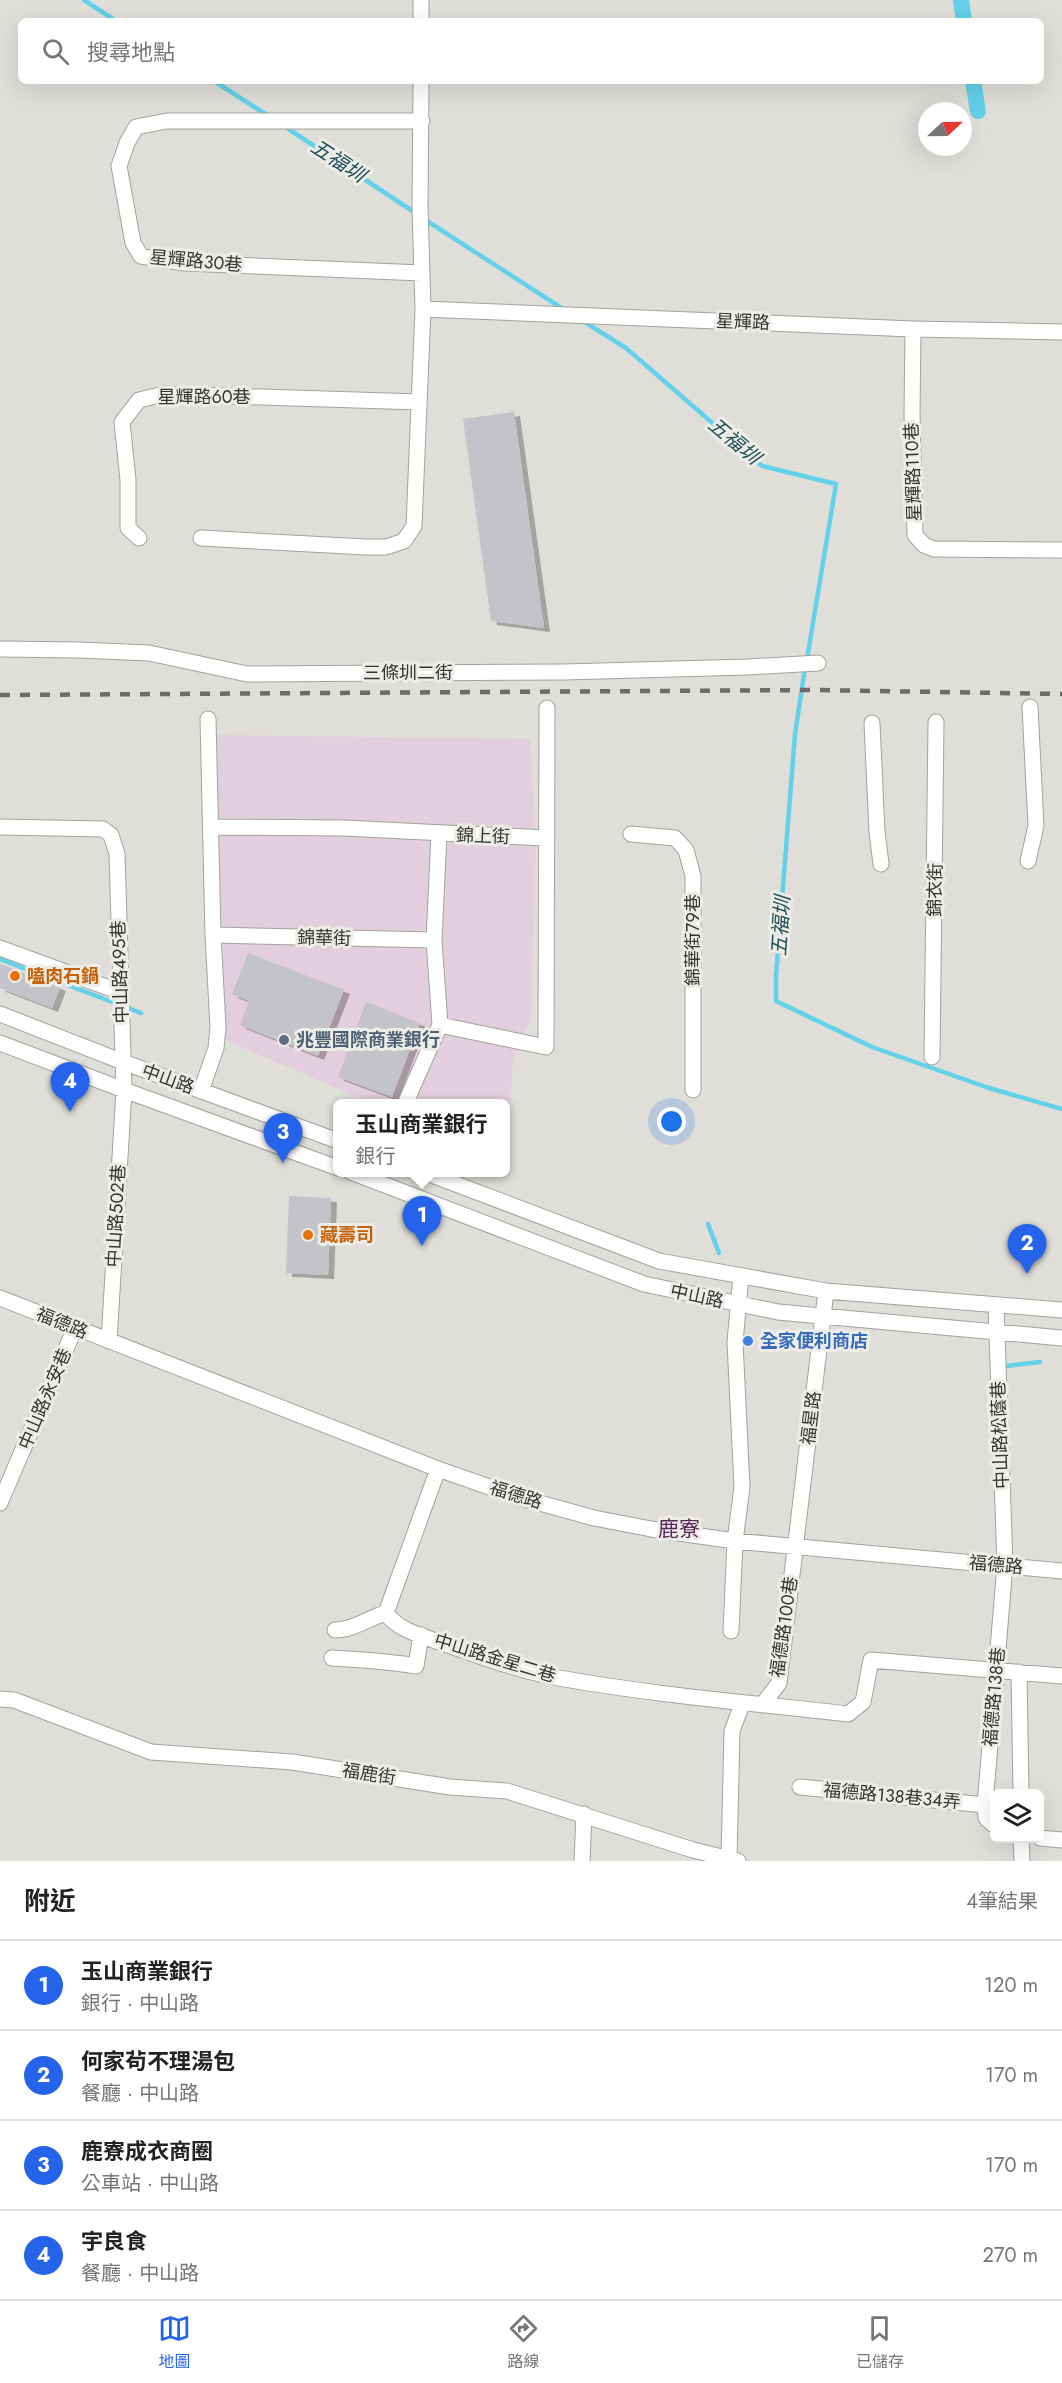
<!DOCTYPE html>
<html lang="zh-TW">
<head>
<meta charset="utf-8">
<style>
	:root { --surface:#fff; --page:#f2f2f2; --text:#222; --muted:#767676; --line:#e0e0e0; --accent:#2563eb }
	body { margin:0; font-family:Jost,"Noto Sans TC",sans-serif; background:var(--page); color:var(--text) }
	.controls { position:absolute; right:18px; bottom:18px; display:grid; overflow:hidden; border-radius:9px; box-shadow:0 6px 24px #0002 }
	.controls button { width:54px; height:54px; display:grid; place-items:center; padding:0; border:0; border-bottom:2px solid var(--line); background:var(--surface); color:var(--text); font:30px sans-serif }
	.compass { position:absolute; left:918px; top:102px; width:54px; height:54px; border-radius:50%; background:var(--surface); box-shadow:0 6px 24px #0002; rotate:68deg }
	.you { position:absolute; left:672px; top:1122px; width:21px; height:21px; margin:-15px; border:4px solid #fff; border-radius:50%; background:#1a73e8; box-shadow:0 0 0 9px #1a73e833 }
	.badge { display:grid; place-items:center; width:39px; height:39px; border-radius:50%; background:var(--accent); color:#fff; font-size:20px; font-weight:700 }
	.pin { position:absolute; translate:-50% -50px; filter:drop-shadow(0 2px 3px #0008) }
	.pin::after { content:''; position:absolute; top:32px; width:21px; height:18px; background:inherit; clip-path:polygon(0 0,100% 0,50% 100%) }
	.popup { position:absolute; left:333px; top:1099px; width:177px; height:78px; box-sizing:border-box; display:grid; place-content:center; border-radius:9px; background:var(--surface); filter:drop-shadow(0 2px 4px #0005); font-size:20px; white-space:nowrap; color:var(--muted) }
	.popup b { font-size:22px; color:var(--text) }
	.popup::after { content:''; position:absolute; left:50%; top:100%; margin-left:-12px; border:12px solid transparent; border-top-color:var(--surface) }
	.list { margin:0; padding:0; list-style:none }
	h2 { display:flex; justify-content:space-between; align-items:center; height:78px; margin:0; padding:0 24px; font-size:26px }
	h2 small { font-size:20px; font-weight:400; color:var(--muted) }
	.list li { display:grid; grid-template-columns:39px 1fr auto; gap:18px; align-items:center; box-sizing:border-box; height:90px; padding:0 24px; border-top:2px solid var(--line) }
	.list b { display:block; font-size:22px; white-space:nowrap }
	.list p { margin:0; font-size:20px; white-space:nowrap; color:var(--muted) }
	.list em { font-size:20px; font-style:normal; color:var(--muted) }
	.icon { flex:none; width:33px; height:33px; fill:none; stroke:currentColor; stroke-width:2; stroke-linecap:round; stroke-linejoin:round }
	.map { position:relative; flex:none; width:1062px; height:1861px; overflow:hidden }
	.search { position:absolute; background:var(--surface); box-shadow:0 6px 24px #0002; left:18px; right:18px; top:18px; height:66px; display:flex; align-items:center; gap:15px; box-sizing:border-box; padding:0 21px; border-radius:9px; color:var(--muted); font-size:22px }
	.sheet { height:438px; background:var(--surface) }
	nav { display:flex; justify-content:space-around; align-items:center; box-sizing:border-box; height:84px; border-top:2px solid var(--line); background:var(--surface); font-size:16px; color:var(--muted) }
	nav a { display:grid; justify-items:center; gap:3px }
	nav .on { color:var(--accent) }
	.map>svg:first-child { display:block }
</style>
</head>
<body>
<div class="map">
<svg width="1062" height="1861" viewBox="0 0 1062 1861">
	<defs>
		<filter id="shadow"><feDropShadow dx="6" dy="4" stdDeviation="0" flood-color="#0004"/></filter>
	</defs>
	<rect width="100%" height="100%" fill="#dfded9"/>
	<!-- commercial -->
	<path fill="#e2cedc" d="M216,735L530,739L536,841L531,1018L513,1059L507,1150L506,1104L372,1103L225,1040Z"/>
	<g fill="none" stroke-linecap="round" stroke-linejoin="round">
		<!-- stream -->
		<path stroke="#62d1e9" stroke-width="4.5" d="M84,0L116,21
			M214,81L270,117
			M284,126L417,214
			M424,219L563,309
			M583,321L626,348L762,466L836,484L807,659
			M805,668L795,734L776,976V1001L872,1047L989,1088L1062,1109
			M0,959L141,1013
			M708,1224L719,1253
			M1006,1366L1040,1362"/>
		<!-- canal -->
		<path stroke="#62d1e9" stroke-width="16" d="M961,0L964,21
			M973,81L978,111"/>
	</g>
	<!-- building -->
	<path fill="#c3c3c9" filter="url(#shadow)" d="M514,412L544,628L491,621L463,419Z
		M248,953L344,990L318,1056L240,1025L249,1001L232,994Z
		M0,964L60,987L52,1008L0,988Z
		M366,1002L420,1023L392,1097L338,1077Z
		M289,1196L331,1198L328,1275L286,1273Z"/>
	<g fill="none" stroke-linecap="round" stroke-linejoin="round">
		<!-- minor casing -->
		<g stroke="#a3a39d" stroke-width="17">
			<path id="minor" d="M421,0V21
				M421,81L420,207L423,309L913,329L1062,332
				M422,121H167L136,127L127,143L119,166L133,243L141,256L185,263L422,273
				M913,329L912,414L915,535L924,545L934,549L1062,550
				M139,538L128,528V480L122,422L139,400L164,394L419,402
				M201,538L365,547H386L404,541L414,526L423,309
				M0,649L79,650L149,653L247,674L564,672L747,667L818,663
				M872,723L877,832L881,864
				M0,827L103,829L111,835L117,854L124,1090L109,1341
				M211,827L344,828L546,838
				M631,834L675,838L686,850L693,876V1090
				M1028,861L1036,826L1030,707
				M213,935L434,940
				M0,948L120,992
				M0,1014L123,1062L338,1141
				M440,1025L546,1047L547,708
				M0,1043L124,1090L338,1168
				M932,1057L936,722
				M201,1091L216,1048L218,1027L213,935L208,719
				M405,1104L440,1025L434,940L439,834
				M351,1172L644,1284L778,1312L1062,1338
				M424,1172L659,1261L826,1291L1062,1310
				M0,1298L438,1469L518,1497L594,1518L651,1529L735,1541L1062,1571
				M438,1469L386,1613C398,1631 426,1637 445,1644C482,1657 520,1671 559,1678C655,1695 751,1703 848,1714L863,1702L871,1660L1062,1676
				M0,1503L75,1328
				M335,1630C353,1630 368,1618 386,1613
				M731,1631L735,1541L742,1487L735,1342L741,1276
				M332,1658C361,1660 388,1661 416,1666L421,1635
				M1019,1672L1021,1794
				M0,1699L14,1700L151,1752L292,1762L450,1787L507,1791L693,1850L738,1861
				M763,1704L779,1683L826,1291
				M800,1787L985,1805
				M994,1825L986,1818L985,1805L1005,1565L996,1305
				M1021,1838L1022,1861
				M1040,1838L1062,1840
				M729,1859L732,1731L742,1704
				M582,1861L584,1814"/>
		</g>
		<!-- minor -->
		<use href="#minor" stroke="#fff" stroke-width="15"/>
		<!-- rail -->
		<path stroke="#6c6c69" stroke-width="4.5" stroke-dasharray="10 10" stroke-linecap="butt" d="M0,695L814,690L1062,694"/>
	</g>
	<!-- markers -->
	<g fill="#e8710a" stroke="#edece6" stroke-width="2">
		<circle cx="15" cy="976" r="6"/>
		<circle cx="308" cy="1235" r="6"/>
	</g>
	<circle fill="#5c6f8a" stroke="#edece6" stroke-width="2" cx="284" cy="1040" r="6"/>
	<circle fill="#3f7fe0" stroke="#edece6" stroke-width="2" cx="748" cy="1341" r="6"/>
	<g text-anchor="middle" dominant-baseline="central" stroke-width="6" stroke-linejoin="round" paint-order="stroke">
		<!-- street labels -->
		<g font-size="18" fill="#353533" stroke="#edece6">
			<text transform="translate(196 261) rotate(5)">星輝路30巷</text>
			<text transform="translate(743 322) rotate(2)">星輝路</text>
			<text x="204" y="397">星輝路60巷</text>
			<text transform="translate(913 472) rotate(-92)">星輝路110巷</text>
			<text x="408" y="673">三條圳二街</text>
			<text transform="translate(483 836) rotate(2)">錦上街</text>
			<text transform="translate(935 890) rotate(-89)">錦衣街</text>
			<text transform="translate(324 938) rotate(1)">錦華街</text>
			<text transform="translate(693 940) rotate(-90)">錦華街79巷</text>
			<text transform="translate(120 972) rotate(-92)">中山路495巷</text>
			<text transform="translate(168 1079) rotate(20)">中山路</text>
			<text transform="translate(116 1216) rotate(-87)">中山路502巷</text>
			<text transform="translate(697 1296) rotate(12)">中山路</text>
			<text transform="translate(62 1323) rotate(22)">福德路</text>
			<text transform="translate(45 1399) rotate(-67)">中山路永安巷</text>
			<text transform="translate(811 1418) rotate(-83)">福星路</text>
			<text transform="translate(1000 1435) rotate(-92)">中山路松蔭巷</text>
			<text transform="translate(516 1495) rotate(17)">福德路</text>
			<text transform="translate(996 1565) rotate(5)">福德路</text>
			<text transform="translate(784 1627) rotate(-82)">福德路100巷</text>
			<text transform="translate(495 1658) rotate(17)">中山路金星二巷</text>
			<text transform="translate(994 1697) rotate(-85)">福德路138巷</text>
			<text transform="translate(369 1774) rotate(9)">福鹿街</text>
			<text transform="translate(892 1796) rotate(5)">福德路138巷34弄</text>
		</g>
		<!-- food labels -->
		<g font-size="18" font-weight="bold" fill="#c56008" stroke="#edece6" text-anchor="start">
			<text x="27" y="976">嗑肉石鍋</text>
			<text x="320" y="1235">藏壽司</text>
		</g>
		<!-- service labels -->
		<g font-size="18" font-weight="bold" fill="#4e5e75" stroke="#edece6" text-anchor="start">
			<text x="296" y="1040">兆豐國際商業銀行</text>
		</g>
		<!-- shop labels -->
		<g font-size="18" font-weight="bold" fill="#366cbe" stroke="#edece6" text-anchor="start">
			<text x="760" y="1341">全家便利商店</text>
		</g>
		<!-- water labels -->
		<g font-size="20" font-style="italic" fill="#20515b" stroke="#edece6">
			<text transform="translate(338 161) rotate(33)">五福圳</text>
			<text transform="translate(734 441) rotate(40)">五福圳</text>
			<text transform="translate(781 926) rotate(-86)">五福圳</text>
		</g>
		<!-- quarter labels -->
		<g font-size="21" fill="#5b2858" stroke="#edece6">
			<text x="679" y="1529">鹿寮</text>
		</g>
	</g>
</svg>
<div class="controls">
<button><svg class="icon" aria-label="layers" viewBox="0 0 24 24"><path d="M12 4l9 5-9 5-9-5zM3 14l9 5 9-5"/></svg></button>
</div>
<svg class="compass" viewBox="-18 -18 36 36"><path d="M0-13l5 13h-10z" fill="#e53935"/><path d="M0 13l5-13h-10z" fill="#767676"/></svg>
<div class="you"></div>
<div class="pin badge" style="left:422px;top:1246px">1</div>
<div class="popup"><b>玉山商業銀行</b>銀行</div>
<div class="pin badge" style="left:1027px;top:1274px">2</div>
<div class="pin badge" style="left:283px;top:1163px">3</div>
<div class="pin badge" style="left:70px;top:1112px">4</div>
<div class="search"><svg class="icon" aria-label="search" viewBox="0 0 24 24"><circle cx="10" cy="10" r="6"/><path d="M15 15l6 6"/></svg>搜尋地點</div>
</div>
<section class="sheet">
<h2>附近<small>4筆結果</small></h2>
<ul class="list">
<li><span class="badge">1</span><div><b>玉山商業銀行</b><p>銀行 · 中山路</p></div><em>120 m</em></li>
<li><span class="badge">2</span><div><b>何家茍不理湯包</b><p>餐廳 · 中山路</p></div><em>170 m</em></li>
<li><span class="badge">3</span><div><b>鹿寮成衣商圈</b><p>公車站 · 中山路</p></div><em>170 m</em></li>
<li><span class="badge">4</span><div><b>宇良食</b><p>餐廳 · 中山路</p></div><em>270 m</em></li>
</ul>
</section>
<nav>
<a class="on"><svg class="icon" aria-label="map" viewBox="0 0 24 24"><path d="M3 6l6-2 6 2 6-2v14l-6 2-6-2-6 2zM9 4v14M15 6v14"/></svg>地圖</a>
<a><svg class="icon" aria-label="directions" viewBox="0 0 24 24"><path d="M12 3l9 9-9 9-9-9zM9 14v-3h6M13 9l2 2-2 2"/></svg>路線</a>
<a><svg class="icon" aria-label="saved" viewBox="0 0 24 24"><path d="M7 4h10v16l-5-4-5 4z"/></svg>已儲存</a>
</nav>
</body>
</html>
